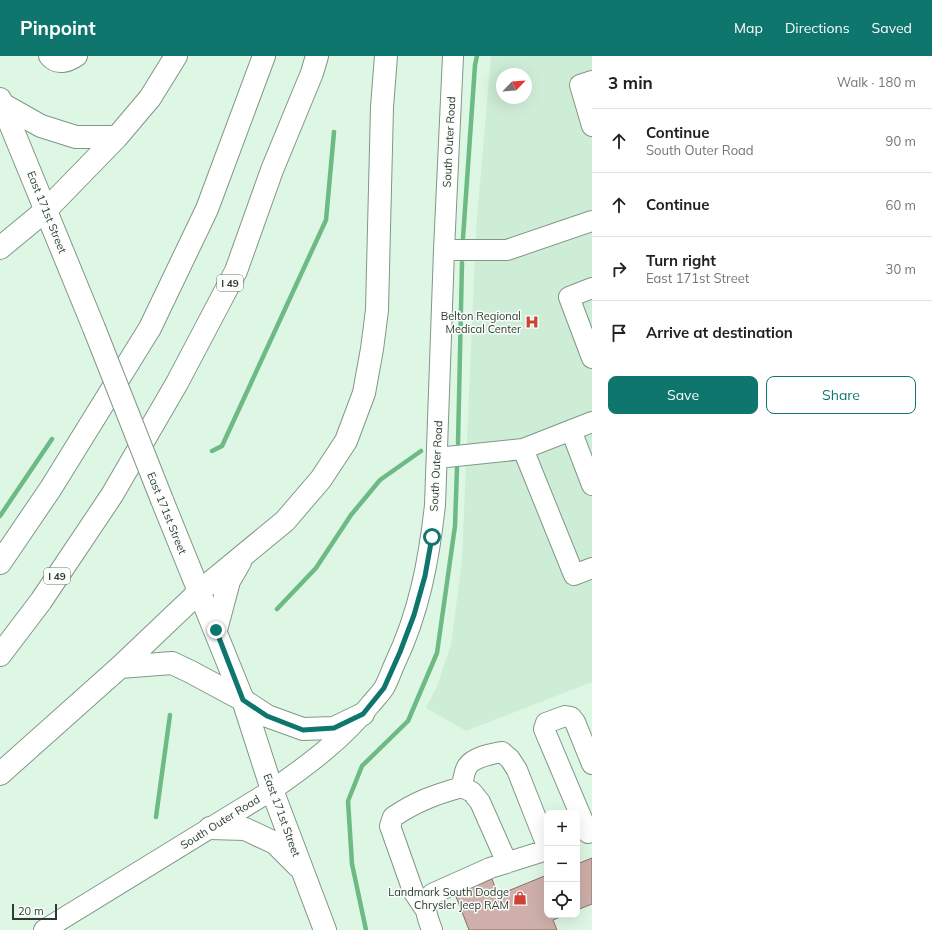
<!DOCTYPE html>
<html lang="en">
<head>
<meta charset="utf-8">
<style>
	:root { --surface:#fff; --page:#f2f2f2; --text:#202124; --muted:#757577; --line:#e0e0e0; --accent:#0f766e }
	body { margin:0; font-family:Mulish,sans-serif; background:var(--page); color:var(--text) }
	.controls { position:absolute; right:12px; bottom:12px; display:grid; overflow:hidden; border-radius:8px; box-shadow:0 4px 16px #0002 }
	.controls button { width:36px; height:36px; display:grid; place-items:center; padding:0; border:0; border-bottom:1px solid var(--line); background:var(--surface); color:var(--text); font:20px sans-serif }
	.compass { position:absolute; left:496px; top:12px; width:36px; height:36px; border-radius:50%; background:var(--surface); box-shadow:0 4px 16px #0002; rotate:65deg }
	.scale { position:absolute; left:12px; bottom:10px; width:45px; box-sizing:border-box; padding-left:4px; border:2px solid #303932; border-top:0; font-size:11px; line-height:14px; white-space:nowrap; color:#303932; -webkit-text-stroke:3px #f9fefa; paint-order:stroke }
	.stop { position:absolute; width:12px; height:12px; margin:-9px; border:3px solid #0f766e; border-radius:50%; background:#fff }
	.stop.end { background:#0f766e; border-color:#fff; box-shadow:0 1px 4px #0008 }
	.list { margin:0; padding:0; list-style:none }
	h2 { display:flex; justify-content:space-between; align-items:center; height:52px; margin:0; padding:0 16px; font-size:17px }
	h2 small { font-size:13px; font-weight:400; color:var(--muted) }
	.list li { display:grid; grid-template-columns:26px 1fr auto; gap:12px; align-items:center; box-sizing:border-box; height:64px; padding:0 16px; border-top:1px solid var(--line) }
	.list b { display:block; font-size:15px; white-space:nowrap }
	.list p { margin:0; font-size:13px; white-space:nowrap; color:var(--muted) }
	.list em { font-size:13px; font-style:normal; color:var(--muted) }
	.actions { display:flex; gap:8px; padding:12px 16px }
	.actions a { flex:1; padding:9px 0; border:1px solid var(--accent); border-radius:8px; text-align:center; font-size:14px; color:var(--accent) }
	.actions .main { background:var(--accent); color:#fff }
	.icon { flex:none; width:22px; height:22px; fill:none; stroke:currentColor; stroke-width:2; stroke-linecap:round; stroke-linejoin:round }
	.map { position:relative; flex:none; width:592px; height:874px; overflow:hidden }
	header { display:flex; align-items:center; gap:24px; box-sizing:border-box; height:56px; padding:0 20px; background:var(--accent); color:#fff }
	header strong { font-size:19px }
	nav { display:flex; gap:22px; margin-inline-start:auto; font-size:14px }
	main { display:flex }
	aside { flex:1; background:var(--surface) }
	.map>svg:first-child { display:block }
</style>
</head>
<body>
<header>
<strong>Pinpoint</strong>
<nav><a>Map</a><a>Directions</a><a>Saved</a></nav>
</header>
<main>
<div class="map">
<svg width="592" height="874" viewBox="0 0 592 874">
	<rect width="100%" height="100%" fill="#def7e4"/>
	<!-- built -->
	<path fill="#ceedd6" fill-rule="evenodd" d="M491,0H592V626L466,675L426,652L437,630L451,589L462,504L476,173ZM502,18H526V42H502Z"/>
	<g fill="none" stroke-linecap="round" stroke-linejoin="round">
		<!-- stream -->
		<path stroke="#6dba85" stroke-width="4.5" d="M463,182L475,9L477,0
			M458,387L462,207
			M212,395L222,390L326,164L334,76
			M0,460L52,383
			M277,553L316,512L351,459L380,424L421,395
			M156,761L170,659
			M366,874L352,808L348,745L362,710L408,665L437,597L455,470L457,412"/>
	</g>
	<!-- building -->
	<path fill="#ceafaa" stroke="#8b6f6a" d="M592,802V848L577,854V808Z
		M547,819V859H565L553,864L557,874H469L455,838L492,823L498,839Z"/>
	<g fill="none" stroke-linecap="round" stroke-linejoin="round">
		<!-- minor casing -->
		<g stroke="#809786" stroke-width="22">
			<path id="minor" d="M49,0C57,10 68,6 77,0
				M592,25L580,29L592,70
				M444,194H507L592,165
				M592,232L569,241L592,302
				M571,374L592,429
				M523,393L574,519L592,512
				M437,402L523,393L592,366
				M462,731C463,725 464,716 467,711C473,701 491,698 502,696L510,703L517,714L547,790
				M588,777L544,673L546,667L565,660L571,661L575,666L592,708
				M425,853L413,835L390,770L393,761C417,745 434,739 462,731L472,736L480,746L507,807
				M44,874L272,734C308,709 343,683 370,649C375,643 380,638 384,632C388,625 391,616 395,607C419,557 429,504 435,449L444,194L453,0
				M432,874C427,859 422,853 432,838L490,812L547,794"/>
		</g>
		<!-- major casing -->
		<g stroke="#809786" stroke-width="24">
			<path id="major" d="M0,43L94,272
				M162,444L243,644L272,734L325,874
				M243,644L267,660L303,673L334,672L363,658
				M210,772L245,773L275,787L298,810"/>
		</g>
		<!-- highway casing -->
		<g stroke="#809786" stroke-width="24">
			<path id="highway" d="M2,48L41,70L76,81H117
				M0,192L46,154L117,81L150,42L176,0
				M0,507L51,432L150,272L207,153L264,0
				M216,574L229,525L240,506
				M0,599L41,545L112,439L177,327L236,215L272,114L312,17L317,0
				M120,611L172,607L191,616L243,644
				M0,718L120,611L200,535L285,465L321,423L346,385L364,337L372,293L377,254L382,51L386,0"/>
		</g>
		<!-- minor -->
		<use href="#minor" stroke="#fff" stroke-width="20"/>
		<!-- major -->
		<use href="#major" stroke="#fff" stroke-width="22"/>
		<!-- highway -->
		<use href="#highway" stroke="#fff" stroke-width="22"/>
		<!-- major-bridge casing -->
		<g stroke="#809786" stroke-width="24" stroke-linecap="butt">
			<path id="major-bridge" d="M94,272L162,444"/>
		</g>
		<!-- major-bridge -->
		<use href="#major-bridge" stroke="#fff" stroke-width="22"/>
	</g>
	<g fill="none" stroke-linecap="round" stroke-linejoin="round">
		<!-- route -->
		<path stroke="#0f766e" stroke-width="5" d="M216,574L243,644L267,660L303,674L334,672L363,658L384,632L400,596L414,559L425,520L432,481"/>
	</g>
	<!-- icons -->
	<defs>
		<g id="hospital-bare" transform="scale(1.08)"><path d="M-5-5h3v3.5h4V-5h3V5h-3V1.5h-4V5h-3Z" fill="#ce4135" stroke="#f9fefa" stroke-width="2.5" paint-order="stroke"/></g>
		<g id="shop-bare" transform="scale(1.08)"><path d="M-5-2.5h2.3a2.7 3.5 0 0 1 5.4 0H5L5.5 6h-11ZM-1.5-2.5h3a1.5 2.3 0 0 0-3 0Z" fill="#ce4135" stroke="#f9fefa" stroke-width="2.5" paint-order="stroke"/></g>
	</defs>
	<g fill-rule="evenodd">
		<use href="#hospital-bare" x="532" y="266"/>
		<use href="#shop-bare" x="520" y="842"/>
	</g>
	<g text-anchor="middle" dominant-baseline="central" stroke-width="3" stroke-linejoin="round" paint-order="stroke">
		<!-- shield labels -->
		<g fill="#f9fefa" stroke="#6c746e" stroke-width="1">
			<rect x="217" y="219" width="26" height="16" rx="3"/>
			<rect x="44" y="512" width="26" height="16" rx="3"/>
		</g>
		<g font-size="10" font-weight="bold" fill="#303932">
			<text x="230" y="227">I 49</text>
			<text x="57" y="520">I 49</text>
		</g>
		<!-- street labels -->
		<g font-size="11" fill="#303932" stroke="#f9fefa">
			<text transform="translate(449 86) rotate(-87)">South Outer Road</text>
			<text transform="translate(47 156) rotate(68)">East 171st Street</text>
			<text transform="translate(436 410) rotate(-87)">South Outer Road</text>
			<text transform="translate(167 457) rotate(68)">East 171st Street</text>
			<text transform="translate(282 759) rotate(70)">East 171st Street</text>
			<text transform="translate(220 766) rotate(-32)">South Outer Road</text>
		</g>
		<!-- poi labels -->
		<g font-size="11" fill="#303932" stroke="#f9fefa" text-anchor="end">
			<text x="521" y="260">Belton Regional<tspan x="521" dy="13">Medical Center</tspan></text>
			<text x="509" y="836">Landmark South Dodge<tspan x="509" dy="13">Chrysler Jeep RAM</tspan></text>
		</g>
	</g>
</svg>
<div class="controls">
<button>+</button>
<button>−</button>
<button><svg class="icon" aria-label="locate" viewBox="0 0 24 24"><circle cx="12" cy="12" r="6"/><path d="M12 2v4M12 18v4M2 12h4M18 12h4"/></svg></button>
</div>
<svg class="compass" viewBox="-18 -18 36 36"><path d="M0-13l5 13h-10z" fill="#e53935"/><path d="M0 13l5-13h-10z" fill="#757577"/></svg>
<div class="scale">20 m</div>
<div class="stop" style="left:432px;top:481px"></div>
<div class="stop end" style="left:216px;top:574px"></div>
</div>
<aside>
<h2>3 min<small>Walk · 180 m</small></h2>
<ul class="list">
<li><svg class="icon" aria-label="ahead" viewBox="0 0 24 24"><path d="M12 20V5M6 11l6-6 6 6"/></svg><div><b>Continue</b><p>South Outer Road</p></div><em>90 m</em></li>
<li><svg class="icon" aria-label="ahead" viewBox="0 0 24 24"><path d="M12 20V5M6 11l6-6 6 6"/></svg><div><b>Continue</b></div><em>60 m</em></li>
<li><svg class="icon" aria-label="right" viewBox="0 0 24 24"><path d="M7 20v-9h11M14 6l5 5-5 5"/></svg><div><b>Turn right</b><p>East 171st Street</p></div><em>30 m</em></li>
<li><svg class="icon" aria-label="arrive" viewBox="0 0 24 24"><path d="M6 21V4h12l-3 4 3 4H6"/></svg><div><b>Arrive at destination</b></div></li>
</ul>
<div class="actions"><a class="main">Save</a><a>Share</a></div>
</aside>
</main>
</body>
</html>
